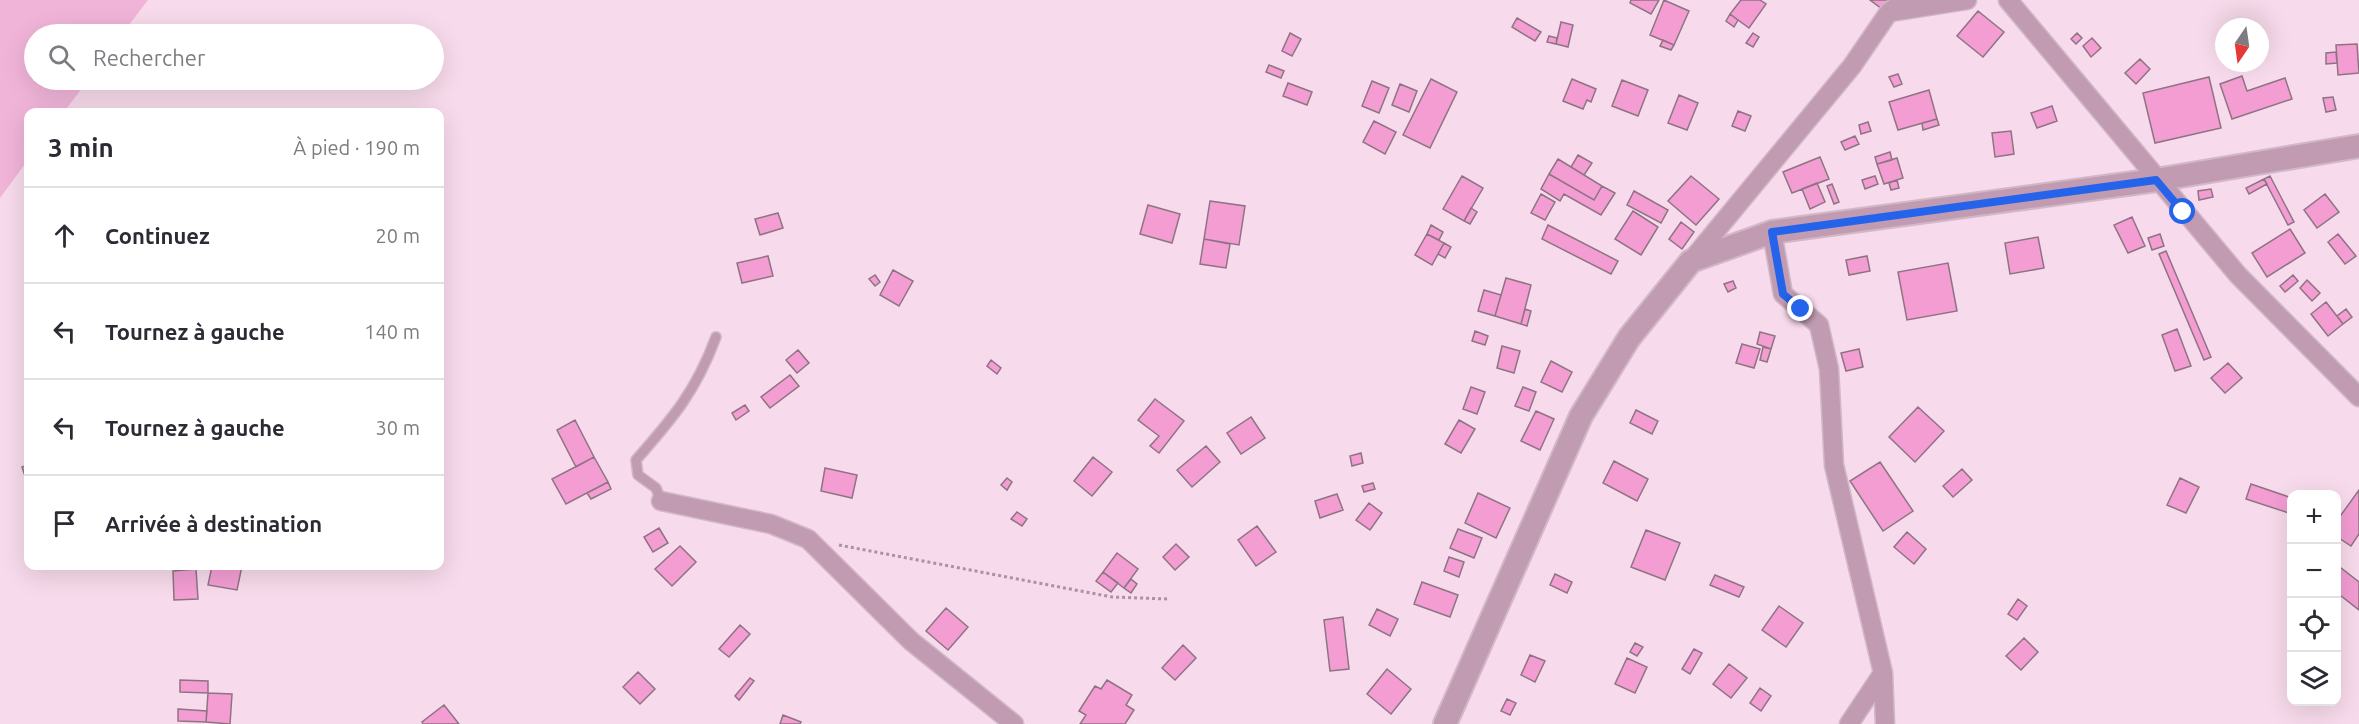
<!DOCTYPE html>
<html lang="fr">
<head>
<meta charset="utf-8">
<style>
	:root { --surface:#fff; --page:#f7f7f7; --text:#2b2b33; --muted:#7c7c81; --line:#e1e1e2 }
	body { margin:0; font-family:Ubuntu,sans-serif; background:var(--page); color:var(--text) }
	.controls { position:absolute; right:18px; bottom:18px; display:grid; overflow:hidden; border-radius:12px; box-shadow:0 6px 24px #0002 }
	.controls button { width:54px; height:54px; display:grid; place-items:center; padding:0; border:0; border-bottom:2px solid var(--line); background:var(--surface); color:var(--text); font:30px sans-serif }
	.compass { position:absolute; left:2215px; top:18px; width:54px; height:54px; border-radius:50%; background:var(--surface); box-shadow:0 6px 24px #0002; rotate:193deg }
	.stop { position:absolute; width:18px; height:18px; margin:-14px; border:4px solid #2563eb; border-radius:50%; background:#fff }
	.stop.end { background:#2563eb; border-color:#fff; box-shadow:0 2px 6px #0008 }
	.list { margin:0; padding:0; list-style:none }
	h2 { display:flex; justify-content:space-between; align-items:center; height:78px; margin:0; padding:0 24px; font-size:26px }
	h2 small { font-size:20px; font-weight:400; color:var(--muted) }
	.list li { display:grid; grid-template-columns:39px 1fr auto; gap:18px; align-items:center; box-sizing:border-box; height:96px; padding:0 24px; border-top:2px solid var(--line) }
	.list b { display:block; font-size:22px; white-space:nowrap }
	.list em { font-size:20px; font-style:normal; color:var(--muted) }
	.icon { flex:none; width:33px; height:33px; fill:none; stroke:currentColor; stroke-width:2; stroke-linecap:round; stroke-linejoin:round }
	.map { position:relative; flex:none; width:2359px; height:724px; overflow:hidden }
	.search { position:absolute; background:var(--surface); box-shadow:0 6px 24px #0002; left:24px; top:24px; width:420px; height:66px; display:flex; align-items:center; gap:15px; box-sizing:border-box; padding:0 21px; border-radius:33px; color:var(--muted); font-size:22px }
	.panel { position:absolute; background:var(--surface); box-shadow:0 6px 24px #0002; left:24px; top:108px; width:420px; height:462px; border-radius:12px }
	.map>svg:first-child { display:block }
</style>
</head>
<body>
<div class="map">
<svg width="2359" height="724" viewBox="0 0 2359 724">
	<rect width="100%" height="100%" fill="#f7daeb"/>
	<!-- green -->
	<path fill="#f0b4d8" d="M0,0H148L122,34H34V80H88L64,112H28V160L0,198Z"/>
	<!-- building -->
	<path fill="#f39dd3" stroke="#8e7483" stroke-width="1.5" d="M1631,0H1659L1651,14L1630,3Z
		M1664,0L1689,11L1674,45L1650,35Z
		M1741,0H1760L1766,4L1749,28L1730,14Z
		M1870,0H1889L1882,9Z
		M1978,11L2004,32L1983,57L1957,36Z
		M1730,14L1738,20L1734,27L1726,21Z
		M1517,18L1541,32L1535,41L1512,27Z
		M1561,22L1573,25L1568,47L1556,44Z
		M1290,33L1301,39L1292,56L1282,51Z
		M1753,33L1759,37L1753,47L1746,43Z
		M2077,33L2082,38L2076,44L2071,39Z
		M1549,36L1557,38L1556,44L1547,42Z
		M2092,38L2101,48L2091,57L2083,46Z
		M1663,40L1674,45L1671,50L1660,46Z
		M2357,44L2359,73L2338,75L2336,45Z
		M2336,52L2337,63L2326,64V53Z
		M2140,59L2150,69L2136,84L2125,73Z
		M1269,65L1284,71L1281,78L1266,72Z
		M1898,74L1902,84L1894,87L1889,77Z
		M2242,76L2247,91L2285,78L2292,99L2232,119L2220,84Z
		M2209,77L2221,128L2155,143L2143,93Z
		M1431,79L1457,92L1430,148L1403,135Z
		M1572,79L1596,89L1591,102L1587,100L1583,109L1563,101Z
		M1622,80L1648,90L1638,116L1612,106Z
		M1372,81L1389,88L1379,113L1362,106Z
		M1288,83L1312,92L1307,105L1283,96Z
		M1400,84L1417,91L1409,112L1392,105Z
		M1929,90L1937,119L1898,130L1889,102Z
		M1679,95L1698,103L1687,130L1668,123Z
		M2333,97L2336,110L2326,112L2323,98Z
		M2052,106L2057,121L2037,128L2031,113Z
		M1738,111L1751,116L1745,131L1732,126Z
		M1937,119L1939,125L1923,130L1922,123Z
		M1374,121L1396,132L1385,154L1363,142Z
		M1868,122L1871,131L1861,134L1859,125Z
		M2011,131L2014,154L1995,157L1992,133Z
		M1855,136L1859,144L1845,150L1841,142Z
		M1890,152L1892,160L1877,164L1875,157Z
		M1578,155L1592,163L1584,175L1571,167Z
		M1820,157L1829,179L1792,193L1783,172Z
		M1897,158L1903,178L1884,184L1877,164Z
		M1558,159L1602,186L1594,200L1549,174Z
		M1549,174L1594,200L1602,186L1615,193L1601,215L1564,194L1560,201L1541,189Z
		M1462,176L1483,188L1464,221L1443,209Z
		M1691,176L1719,199L1696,225L1668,201Z
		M1875,176L1878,184L1865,189L1862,180Z
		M2270,176L2294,222L2288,225L2264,179Z
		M2264,179L2267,184L2249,194L2246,188Z
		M1897,180L1899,188L1891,190L1889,183Z
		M1817,183L1825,202L1810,209L1802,189Z
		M1832,184L1839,202L1834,204L1827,186Z
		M2211,189L2213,197L2199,200L2198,191Z
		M1634,191L1668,210L1661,223L1627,205Z
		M1541,194L1555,202L1545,220L1531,213Z
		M2325,194L2339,212L2317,228L2304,210Z
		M1210,201L1245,206L1239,245L1204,239Z
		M1148,205L1180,214L1172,243L1140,234Z
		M1471,208L1477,212L1470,224L1464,221Z
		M1633,211L1658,227L1641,255L1615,239Z
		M778,213L783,228L760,235L755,219Z
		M2132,217L2145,246L2128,253L2114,225Z
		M1681,222L1694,232L1682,249L1669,239Z
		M1431,225L1443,232L1439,240L1427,234Z
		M1548,225L1618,261L1611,274L1542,239Z
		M2290,229L2305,253L2267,277L2252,253Z
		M1427,234L1444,243L1432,265L1415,255Z
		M2160,234L2164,246L2152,250L2148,238Z
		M2338,234L2356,256L2345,264L2328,242Z
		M2038,237L2044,268L2010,274L2005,243Z
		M1204,239L1230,244L1226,268L1200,264Z
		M1444,243L1451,247L1445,258L1438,254Z
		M2166,251L2211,357L2204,360L2159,254Z
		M768,256L773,276L742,283L737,263Z
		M1867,256L1870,271L1849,275L1846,260Z
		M1948,263L1957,311L1907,320L1898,272Z
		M893,270L913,281L899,306L880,295Z
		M875,275L880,282L875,286L869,279Z
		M2293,275L2298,281L2285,292L2280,286Z
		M1506,278L1531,285L1521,324L1495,316Z
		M2307,280L2320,293L2312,301L2300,288Z
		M1733,281L1736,288L1728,292L1724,284Z
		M1484,290L1501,295L1495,316L1478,311Z
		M2326,302L2343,324L2328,336L2311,314Z
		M1525,309L1531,311L1527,326L1521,324Z
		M2346,309L2352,317L2343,324L2337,316Z
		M2177,329L2191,366L2175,371L2162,335Z
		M1475,331L1488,336L1485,345L1472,341Z
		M1760,332L1775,336L1771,349L1757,344Z
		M1742,344L1760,349L1754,368L1736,363Z
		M1502,346L1520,351L1514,373L1497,368Z
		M1763,347L1771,349L1767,362L1760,360Z
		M1859,349L1863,367L1846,371L1841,353Z
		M798,350L809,363L797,373L786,360Z
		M991,360L1001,368L997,374L987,366Z
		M1551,361L1572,372L1562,392L1541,382Z
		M2228,363L2242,378L2225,393L2211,378Z
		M790,375L799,386L770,408L761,397Z
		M1471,387L1485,392L1477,414L1463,409Z
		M1523,387L1536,392L1529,411L1515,406Z
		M1155,399L1184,421L1159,453L1150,446L1159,436L1138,420Z
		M745,405L749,411L736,420L732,413Z
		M1918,407L1944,431L1915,462L1889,437Z
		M1636,410L1658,421L1652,434L1630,423Z
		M1536,411L1554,419L1540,450L1521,441Z
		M1251,417L1265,438L1241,454L1227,433Z
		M575,420L594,457L576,467L557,430Z
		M1459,420L1475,429L1461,453L1445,444Z
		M1206,446L1220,462L1192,487L1177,470Z
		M1361,453L1363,463L1352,466L1350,456Z
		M594,457L608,482L566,504L552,479Z
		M1093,457L1112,472L1092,496L1074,481Z
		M1614,461L1648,479L1637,501L1603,483Z
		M1880,462L1913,511L1883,531L1850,481Z
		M28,465V485L22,467Z
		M825,468L857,475L852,498L821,491Z
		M1962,469L1972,480L1953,497L1943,486Z
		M1007,478L1012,482L1007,490L1001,485Z
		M2180,478L2199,487L2186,513L2167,505Z
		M608,482L611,489L591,499L587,493Z
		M1373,483L1375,489L1364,492L1362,486Z
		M2251,484L2292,498V514L2246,499Z
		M2359,490V534L2351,546L2336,536V522Z
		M1478,493L1510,508L1496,538L1465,523Z
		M1337,494L1343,510L1320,518L1315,501Z
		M1369,503L1382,513L1370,530L1356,520Z
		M1017,512L1027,519L1022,526L1011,519Z
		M1257,526L1276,552L1256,566L1238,540Z
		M659,528L668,543L653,552L644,537Z
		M1458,529L1482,538L1474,558L1450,548Z
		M1646,530L1680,543L1665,580L1631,567Z
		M1907,532L1926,549L1914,564L1894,547Z
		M1176,544L1189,557L1175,570L1163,557Z
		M680,546L696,562L672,586L655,569Z
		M1117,553L1138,569L1124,588L1103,572Z
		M1449,557L1464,562L1459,577L1444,571Z
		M2336,564L2359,582V610L2336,592Z
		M212,566H242L237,590L208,585Z
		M196,569L198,599L174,600L173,571Z
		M1103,572L1118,583L1111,592L1096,581Z
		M1555,574L1572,582L1567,593L1550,585Z
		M1715,575L1744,587L1739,597L1710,585Z
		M1131,579L1137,584L1131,593L1124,588Z
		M1422,582L1458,595L1450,617L1414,604Z
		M2018,599L2027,606L2017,620L2008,614Z
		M1779,606L1803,623L1786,647L1762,630Z
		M946,608L968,627L948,650L926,631Z
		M1377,609L1398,619L1390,636L1369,625Z
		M1343,617L1349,669L1330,671L1324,620Z
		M740,625L750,634L729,657L719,649Z
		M2024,638L2038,652L2021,670L2006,656Z
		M1635,643L1643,647L1637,656L1630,652Z
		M1183,645L1196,658L1175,680L1162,668Z
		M1694,649L1702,653L1690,674L1682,669Z
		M1530,655L1545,661L1535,682L1521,675Z
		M1627,658L1647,667L1635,693L1615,684Z
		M1729,664L1747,678L1731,698L1713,684Z
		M1387,669L1411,689L1391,714L1367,694Z
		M638,672L655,689L640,704L623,687Z
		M750,678L754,681L739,700L735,696Z
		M180,680L208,681V693L180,692Z
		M1107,680L1132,695L1126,705L1134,710L1125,724H1080L1086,715L1079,711L1095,686L1101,689Z
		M1760,688L1771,696L1761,711L1750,703Z
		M208,693L232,694L230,724L206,722Z
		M1507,699L1516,703L1510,715L1501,711Z
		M444,705L459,724H423L422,722Z
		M178,709L207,711L206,722L178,721Z
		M783,715L801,722L800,724H780Z"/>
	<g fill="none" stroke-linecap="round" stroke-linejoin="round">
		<!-- service casing -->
		<g stroke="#d2b8c7" stroke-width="12">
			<path id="service" d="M661,501L656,488L638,475L636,460C673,418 696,391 716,337"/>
		</g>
		<!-- minor casing -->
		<g stroke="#d2b8c7" stroke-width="21">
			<path id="minor" d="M2008,0L2238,275L2359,397
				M1891,12L1967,0
				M1772,232L1783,294L1819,325L1829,369L1834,465L1883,673L1885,724
				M1691,261L1852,66L1889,12L1905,0
				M661,501L771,524L808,539L911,641L1014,724
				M1849,724L1883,673"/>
		</g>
		<!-- tertiary casing -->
		<g stroke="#d2b8c7" stroke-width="26">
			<path id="tertiary" d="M1445,724L1581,416L1629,338L1691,261L1772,232L2156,180L2359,146"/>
		</g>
		<!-- path -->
		<path stroke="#a8939f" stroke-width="3" stroke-dasharray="3 3" stroke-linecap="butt" d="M839,545L1112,597L1168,599"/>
		<!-- service -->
		<use href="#service" stroke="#c19bb2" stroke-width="9"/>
		<!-- minor -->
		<use href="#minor" stroke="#c19bb2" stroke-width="18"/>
		<!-- tertiary -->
		<use href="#tertiary" stroke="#c19bb2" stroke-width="22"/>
	</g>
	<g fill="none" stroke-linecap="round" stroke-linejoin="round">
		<!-- route -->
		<path stroke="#2563eb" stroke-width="8" d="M1801,309L1783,294L1772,232L2156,180L2183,212"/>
	</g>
</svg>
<div class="controls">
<button>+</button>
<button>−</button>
<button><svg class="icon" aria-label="locate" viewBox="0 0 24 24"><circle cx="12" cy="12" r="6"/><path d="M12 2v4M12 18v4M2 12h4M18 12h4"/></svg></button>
<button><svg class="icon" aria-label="layers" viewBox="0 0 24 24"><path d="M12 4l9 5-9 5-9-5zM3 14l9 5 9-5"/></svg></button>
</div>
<svg class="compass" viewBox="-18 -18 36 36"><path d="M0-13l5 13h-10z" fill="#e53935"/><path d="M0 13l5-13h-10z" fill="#7c7c81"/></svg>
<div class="stop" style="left:2183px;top:212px"></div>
<div class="stop end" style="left:1801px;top:309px"></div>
<div class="search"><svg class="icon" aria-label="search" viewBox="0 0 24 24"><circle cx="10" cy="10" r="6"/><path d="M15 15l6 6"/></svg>Rechercher</div>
<section class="panel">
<h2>3 min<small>À pied · 190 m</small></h2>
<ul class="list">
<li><svg class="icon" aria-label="ahead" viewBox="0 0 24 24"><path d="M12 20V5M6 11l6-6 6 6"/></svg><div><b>Continuez</b></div><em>20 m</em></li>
<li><svg class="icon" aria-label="left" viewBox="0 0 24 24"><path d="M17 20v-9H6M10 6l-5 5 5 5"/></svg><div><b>Tournez à gauche</b></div><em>140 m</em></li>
<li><svg class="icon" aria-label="left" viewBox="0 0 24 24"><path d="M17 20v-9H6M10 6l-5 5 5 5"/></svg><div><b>Tournez à gauche</b></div><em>30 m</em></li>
<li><svg class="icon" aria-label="arrive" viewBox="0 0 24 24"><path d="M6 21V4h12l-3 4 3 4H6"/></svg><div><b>Arrivée à destination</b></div></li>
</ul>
</section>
</div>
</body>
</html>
